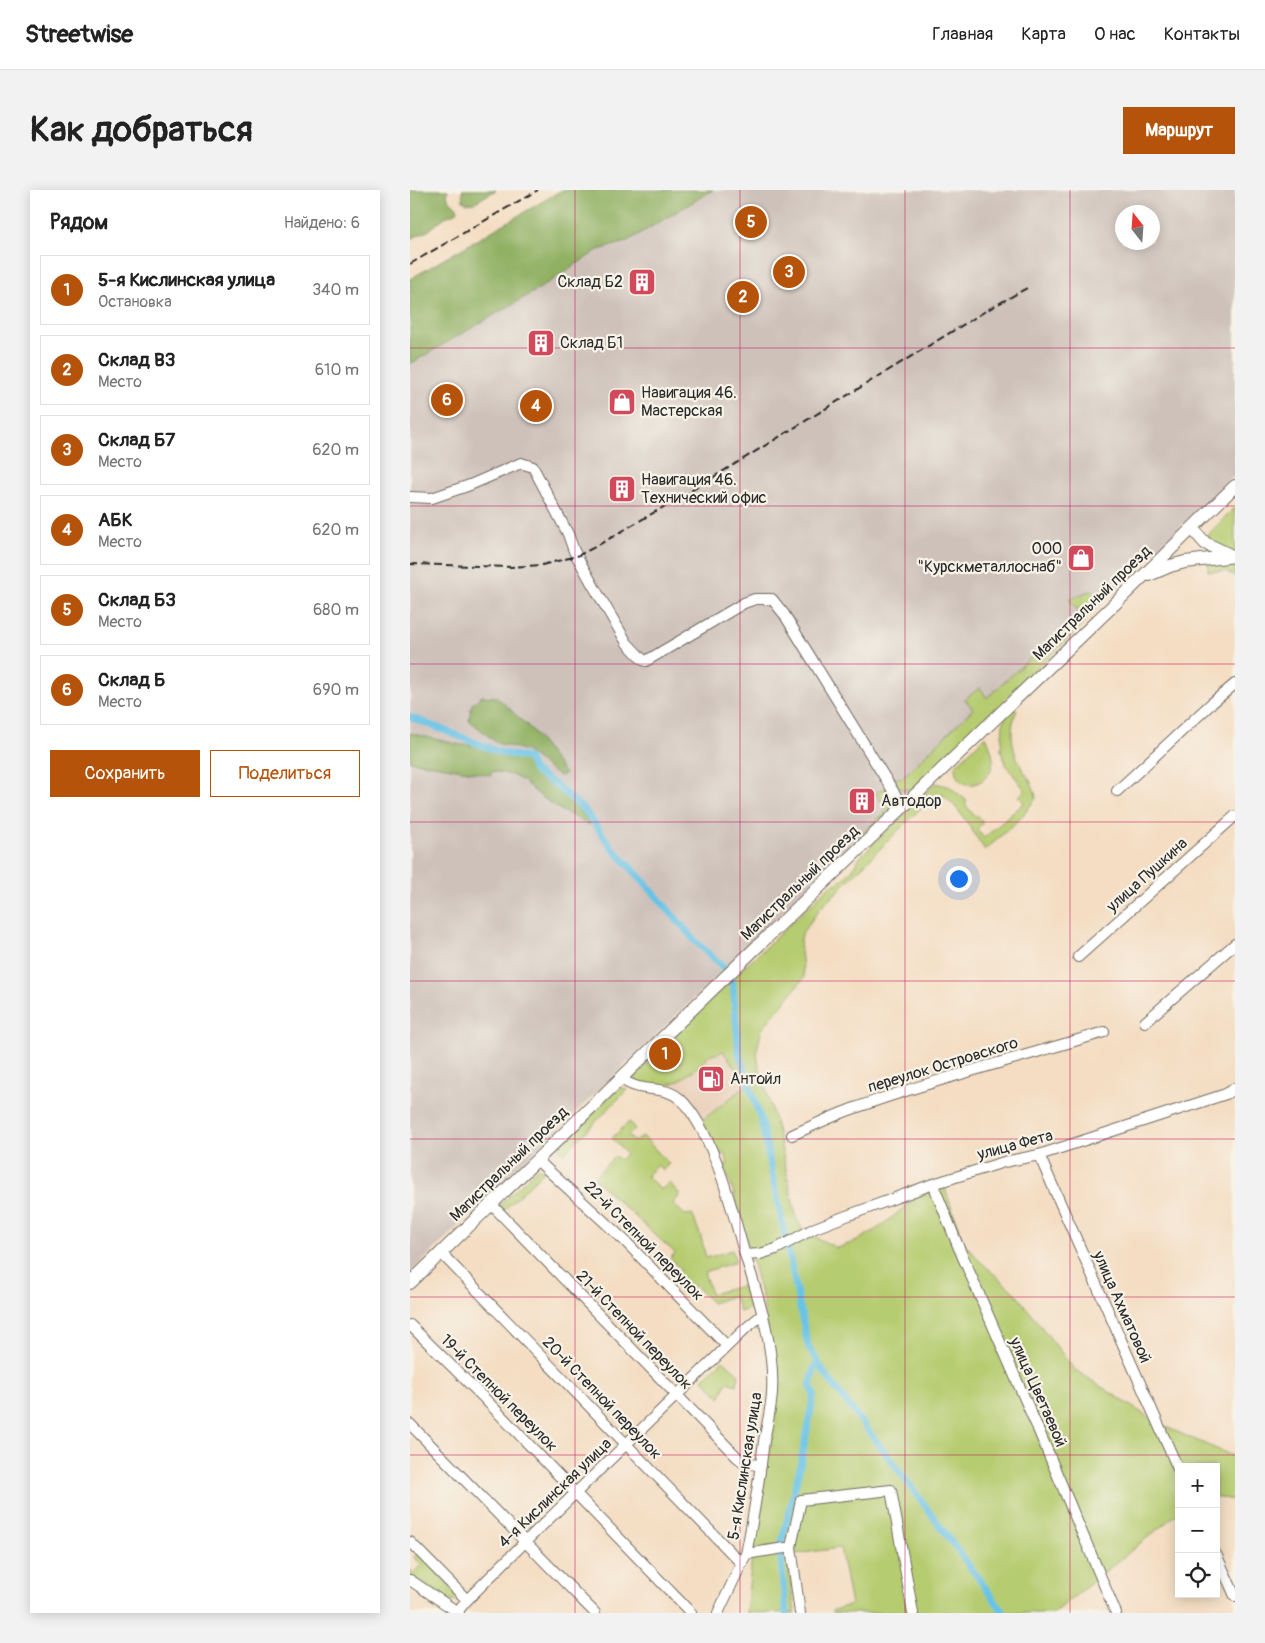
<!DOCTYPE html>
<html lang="ru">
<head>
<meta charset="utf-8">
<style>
	:root { --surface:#fff; --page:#f2f2f2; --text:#222; --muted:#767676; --line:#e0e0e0; --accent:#b45309 }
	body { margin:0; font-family:Pangolin,sans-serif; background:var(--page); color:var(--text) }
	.controls { position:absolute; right:15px; bottom:15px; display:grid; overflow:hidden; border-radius:0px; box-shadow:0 2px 12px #0003 }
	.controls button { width:45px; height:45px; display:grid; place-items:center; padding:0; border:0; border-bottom:1px solid var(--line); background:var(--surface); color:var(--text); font:25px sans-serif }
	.compass { position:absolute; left:705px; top:15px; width:45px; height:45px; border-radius:50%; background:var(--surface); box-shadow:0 2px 12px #0003; rotate:343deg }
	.you { position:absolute; left:548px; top:688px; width:18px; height:18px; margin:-12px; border:4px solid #fff; border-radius:50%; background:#1a73e8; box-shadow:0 0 0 8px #1a73e833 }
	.badge { display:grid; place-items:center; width:32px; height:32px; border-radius:50%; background:var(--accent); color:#fff; font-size:16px; font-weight:700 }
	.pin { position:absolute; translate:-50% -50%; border:2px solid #fff; box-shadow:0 1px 5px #0006 }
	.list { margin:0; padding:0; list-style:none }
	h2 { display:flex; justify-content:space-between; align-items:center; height:65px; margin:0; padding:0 20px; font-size:21px }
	h2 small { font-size:16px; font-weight:400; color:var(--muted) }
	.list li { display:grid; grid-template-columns:32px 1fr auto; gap:15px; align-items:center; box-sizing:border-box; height:70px; margin:0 10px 10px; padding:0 10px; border:1px solid var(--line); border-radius:0px }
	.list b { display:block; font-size:19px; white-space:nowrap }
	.list p { margin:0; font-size:16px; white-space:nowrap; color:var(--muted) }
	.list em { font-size:16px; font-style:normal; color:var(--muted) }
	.actions { display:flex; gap:10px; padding:15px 20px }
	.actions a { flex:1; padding:11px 0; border:1px solid var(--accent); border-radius:0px; text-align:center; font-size:18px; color:var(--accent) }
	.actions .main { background:var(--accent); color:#fff }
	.icon { flex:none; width:28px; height:28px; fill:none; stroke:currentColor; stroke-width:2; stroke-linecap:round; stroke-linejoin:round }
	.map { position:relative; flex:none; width:825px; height:1423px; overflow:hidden; border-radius:0px }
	header { display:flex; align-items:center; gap:30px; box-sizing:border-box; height:70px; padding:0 25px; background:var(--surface); border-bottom:1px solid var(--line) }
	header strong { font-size:24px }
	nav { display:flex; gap:28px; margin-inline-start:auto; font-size:18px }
	.intro { display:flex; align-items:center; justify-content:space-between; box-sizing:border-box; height:120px; padding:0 30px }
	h1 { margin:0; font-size:35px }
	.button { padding:12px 22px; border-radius:0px; background:var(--accent); color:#fff; font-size:18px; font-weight:700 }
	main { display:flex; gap:30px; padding:0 30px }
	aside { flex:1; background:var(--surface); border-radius:0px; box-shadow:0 2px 12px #0003 }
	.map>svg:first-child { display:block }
</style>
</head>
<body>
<header>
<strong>Streetwise</strong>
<nav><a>Главная</a><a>Карта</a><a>О нас</a><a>Контакты</a></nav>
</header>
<div class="intro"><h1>Как добраться</h1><a class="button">Маршрут</a></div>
<main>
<aside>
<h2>Рядом<small>Найдено: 6</small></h2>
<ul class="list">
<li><span class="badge">1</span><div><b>5-я Кислинская улица</b><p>Остановка</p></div><em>340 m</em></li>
<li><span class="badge">2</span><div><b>Склад В3</b><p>Место</p></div><em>610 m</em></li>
<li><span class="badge">3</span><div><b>Склад Б7</b><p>Место</p></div><em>620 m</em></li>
<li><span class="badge">4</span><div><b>АБК</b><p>Место</p></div><em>620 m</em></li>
<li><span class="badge">5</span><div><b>Склад Б3</b><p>Место</p></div><em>680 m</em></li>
<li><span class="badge">6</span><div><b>Склад Б</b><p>Место</p></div><em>690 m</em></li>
</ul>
<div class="actions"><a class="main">Сохранить</a><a>Поделиться</a></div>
</aside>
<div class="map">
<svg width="825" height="1423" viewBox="0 0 825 1423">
	<rect width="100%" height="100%" fill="#f7f3e8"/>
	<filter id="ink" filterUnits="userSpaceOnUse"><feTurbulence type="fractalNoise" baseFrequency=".02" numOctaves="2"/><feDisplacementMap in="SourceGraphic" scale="10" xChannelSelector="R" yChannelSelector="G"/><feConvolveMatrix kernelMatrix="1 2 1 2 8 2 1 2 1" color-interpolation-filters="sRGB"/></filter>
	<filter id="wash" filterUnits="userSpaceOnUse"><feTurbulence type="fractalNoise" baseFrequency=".0096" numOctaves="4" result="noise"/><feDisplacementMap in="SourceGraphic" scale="20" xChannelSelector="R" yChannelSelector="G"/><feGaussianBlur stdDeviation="1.12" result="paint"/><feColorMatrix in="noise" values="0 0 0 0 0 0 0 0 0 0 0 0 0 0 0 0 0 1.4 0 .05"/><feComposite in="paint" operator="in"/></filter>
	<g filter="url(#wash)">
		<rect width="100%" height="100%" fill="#f4ddc2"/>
		<!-- built -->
		<path fill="#e9ceb7" d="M309,856L337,895L286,934L256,890Z"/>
		<!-- industrial -->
		<path fill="#cec1ba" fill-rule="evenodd" d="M152,0H825V284L0,1083V89ZM712,22H742V52H712Z"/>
		<!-- green -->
		<path fill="#b6cc70" stroke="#707c4e" d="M825,317V386L815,381H798L799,344Z
			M680,401L692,404L694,408L686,418L684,416L673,426L675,429L670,437L507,596C499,602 490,600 483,592L488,587L491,589L563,519L555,509L570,498L577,508L670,422L659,410L669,405Z
			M605,518L607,520C598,540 602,562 613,580C619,589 625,597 626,608L611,628L575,660C563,643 546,610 527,602L409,720L393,742L390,752L394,788L352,839L347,860L348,871L369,946L386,1027L393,1041L427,1058L447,1051L470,1037L522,995L528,993L535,998L553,1052L570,1071L606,1104L664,1179L749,1234L825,1267V1310L806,1307V1277H769V1322L644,1423H423V1420L441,1415L430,1358L377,1365L385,1423H336L344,1348L366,1202L353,1111L325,1007L314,976L318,974L314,963L309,965L291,931L337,895L313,861L304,865L303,863L296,867L297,869C285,879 268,895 251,896C244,897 235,894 227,893L225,889L226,884L261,852L273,835L320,791L322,795L326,822C328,813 326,797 322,789L421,695C431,694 445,679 448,669L526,593L540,597L557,611L555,614L565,627L568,626L573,633L567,639L574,648L614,613L609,606L615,600L596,575L591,560L593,534L596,526Z
			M576,546C579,553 582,561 583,569C583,597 545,605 545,576Z
			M476,597L482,609L480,622L446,652L445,651L477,620L466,603Z
			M209,898L218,899L154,964L148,957Z
			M219,932L225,939L218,945L224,952L233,946L259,974L253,980L247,975L237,986L251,1000L259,992L270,1005L263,1014L275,1025L282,1024L291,1047L296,1068L322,1060L326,1072L294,1082L301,1104L335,1095L341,1118L330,1122L324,1106L302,1113L284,1095L274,1105L261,1090L271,1080L260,1068L265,1063L183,988L205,966L210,970L216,964L202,948Z
			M129,978L134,981L92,1022L89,1016L126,979Z
			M313,1170L329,1184L327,1195L317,1192L310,1208L293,1189Z
			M8,1362L50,1407C47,1412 44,1412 39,1411L0,1385V1380L4,1383L11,1375L4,1368Z"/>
		<!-- forest -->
		<path fill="#90b062" stroke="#5e6e46" d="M0,0H38C34,11 45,12 48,20L46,23L35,27L18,41L0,49Z
			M52,0H86L64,13H56L53,11Z
			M152,0H303L216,52L188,60L127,100L0,174V89Z
			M72,506L87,507L121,539L155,584L149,586L114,560L87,553L59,530L62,514Z
			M0,543L51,555H63L118,568L124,581L147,596L179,631V635L149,619L130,606L113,591L102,585L82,581L81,585L0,571Z"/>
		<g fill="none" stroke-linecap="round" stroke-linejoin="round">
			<!-- canal -->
			<path stroke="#68c3e6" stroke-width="7" d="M0,527L92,563L118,568L124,581L147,596L176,622L203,659L236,694L286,752L312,776L323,794L329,864L351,930L398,1156L415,1184L499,1294L594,1423
				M376,1423L370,1359L390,1277L404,1203L400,1197L404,1179L408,1172"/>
		</g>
	</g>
	<g filter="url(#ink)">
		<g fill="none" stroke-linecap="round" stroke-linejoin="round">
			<!-- minor casing -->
			<g stroke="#716960" stroke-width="12">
				<path id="minor" d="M0,307L22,308L60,295L111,273L123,277L158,344L164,361L184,397L217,453L233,470L236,471L334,413L345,409H362L374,424L493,617
					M707,601L802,513L825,494
					M668,767L825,626
					M735,832L825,754
					M211,888C230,905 252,893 270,909C302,939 321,1016 333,1058C347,1104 365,1154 362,1203C361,1219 357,1235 354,1251C350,1284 345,1316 339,1349L336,1364L308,1423
					M382,945C403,936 424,925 445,918C527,888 611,868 694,842
					M629,965L769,1281
					M127,970L214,1050L317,1156
					M523,994L548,1056L628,1239L706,1423
					M81,1014L327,1267L333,1272L351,1276
					M31,1063L332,1374
					M335,1065L350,1064L366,1059L405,1038L431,1028L523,994L594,972L629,965L816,904L825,898
					M0,1135L75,1209L281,1423
					M0,1234L185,1423
					M0,1352L57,1410
					M381,1357L391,1310L481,1300L503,1423
					M336,1364L381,1357L390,1423
					M806,1364L825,1406
					M0,1390L49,1423
					M46,1423L57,1410L115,1352L335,1139L353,1124"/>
			</g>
			<!-- major casing -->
			<g stroke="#716960" stroke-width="14">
				<path id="major" d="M782,338L795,353L822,366
					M739,385L760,376L775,372L825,366
					M0,1093L306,796L714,405L825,296"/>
			</g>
			<!-- minor -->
			<use href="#minor" stroke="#fff" stroke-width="10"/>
			<!-- major -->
			<use href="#major" stroke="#fff" stroke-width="12"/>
			<!-- rail -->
			<path stroke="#2b2b2b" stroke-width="2" stroke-dasharray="8 4" stroke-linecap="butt" d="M0,74L128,0
				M0,374L101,377L132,375L167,366L185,357L279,302L574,122L617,98"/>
		</g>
	</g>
	<!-- grid -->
	<path fill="none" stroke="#c2185b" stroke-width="1" stroke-opacity="0.55" d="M165,0V1423M330,0V1423M495,0V1423M660,0V1423M0,158H825M0,316H825M0,474H825M0,632H825M0,791H825M0,949H825M0,1107H825M0,1265H825"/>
	<!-- icons -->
	<defs>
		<g id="building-square" transform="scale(1.4375)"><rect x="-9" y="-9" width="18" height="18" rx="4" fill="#d1495b" stroke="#f7f3e8"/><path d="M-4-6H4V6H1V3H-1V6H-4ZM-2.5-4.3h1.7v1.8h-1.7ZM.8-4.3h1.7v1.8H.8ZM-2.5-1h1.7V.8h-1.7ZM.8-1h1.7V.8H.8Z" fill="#fff"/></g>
		<g id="shop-square" transform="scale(1.4375)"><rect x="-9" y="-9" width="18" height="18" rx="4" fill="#d1495b" stroke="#f7f3e8"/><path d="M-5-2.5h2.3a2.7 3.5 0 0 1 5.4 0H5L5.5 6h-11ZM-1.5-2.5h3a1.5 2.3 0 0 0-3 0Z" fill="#fff"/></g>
		<g id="fuel-square" transform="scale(1.4375)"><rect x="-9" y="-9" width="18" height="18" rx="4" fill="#d1495b" stroke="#f7f3e8"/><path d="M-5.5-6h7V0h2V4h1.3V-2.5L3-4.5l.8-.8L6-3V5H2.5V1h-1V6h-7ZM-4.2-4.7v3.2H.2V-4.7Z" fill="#fff"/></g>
	</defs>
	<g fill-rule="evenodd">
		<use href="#building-square" x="232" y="92"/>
		<use href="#building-square" x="131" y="153"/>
		<use href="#shop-square" x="212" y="212"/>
		<use href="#building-square" x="212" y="299"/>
		<use href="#shop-square" x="671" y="368"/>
		<use href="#building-square" x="452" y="611"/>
		<use href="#fuel-square" x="301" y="889"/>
	</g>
	<g text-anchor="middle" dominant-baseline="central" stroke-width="4.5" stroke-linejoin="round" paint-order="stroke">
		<!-- poi labels -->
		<g font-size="16" fill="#2b2b2b" stroke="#f7f3e8" text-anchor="start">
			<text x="213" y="92" text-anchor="end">Склад Б2</text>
			<text x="150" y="153">Склад Б1</text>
			<text x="231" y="203">Навигация 46.<tspan x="231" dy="18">Мастерская</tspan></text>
			<text x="231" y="290">Навигация 46.<tspan x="231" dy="18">Технический офис</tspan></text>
			<text x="652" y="359" text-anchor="end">ООО<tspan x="652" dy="18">"Курскметаллоснаб"</tspan></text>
			<text x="471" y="611">Автодор</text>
			<text x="320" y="889">Антойл</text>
		</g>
		<!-- street labels -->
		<g font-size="16" fill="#2b2b2b" stroke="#f7f3e8">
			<text transform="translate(682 413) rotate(-44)">Магистральный проезд</text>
			<text transform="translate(737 685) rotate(-42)">улица Пушкина</text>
			<text transform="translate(390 693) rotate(-44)">Магистральный проезд</text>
			<text transform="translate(533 875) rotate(-17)">переулок Островского</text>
			<text transform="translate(605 955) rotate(-15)">улица Фета</text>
			<text transform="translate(99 974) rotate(-44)">Магистральный проезд</text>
			<text transform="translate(234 1051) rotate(45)">22-й Степной переулок</text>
			<text transform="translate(712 1117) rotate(66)">улица Ахматовой</text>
			<text transform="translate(224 1140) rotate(46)">21-й Степной переулок</text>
			<text transform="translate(628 1202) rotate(66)">улица Цветаевой</text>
			<text transform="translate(89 1203) rotate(45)">19-й Степной переулок</text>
			<text transform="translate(192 1208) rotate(46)">20-й Степной переулок</text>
			<text transform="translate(335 1276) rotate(-81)">5-я Кислинская улица</text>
			<text transform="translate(145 1303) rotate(-44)">4-я Кислинская улица</text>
		</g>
	</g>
</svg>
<div class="controls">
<button>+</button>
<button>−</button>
<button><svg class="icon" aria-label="locate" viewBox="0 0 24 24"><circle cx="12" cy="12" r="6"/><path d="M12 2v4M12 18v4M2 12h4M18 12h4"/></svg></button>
</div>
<svg class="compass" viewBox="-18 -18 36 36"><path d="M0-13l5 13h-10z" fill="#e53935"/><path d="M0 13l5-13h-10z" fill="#767676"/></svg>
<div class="you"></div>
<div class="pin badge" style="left:255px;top:864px">1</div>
<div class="pin badge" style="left:333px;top:107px">2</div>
<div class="pin badge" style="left:379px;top:82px">3</div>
<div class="pin badge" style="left:126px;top:216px">4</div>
<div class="pin badge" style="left:341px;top:32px">5</div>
<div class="pin badge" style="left:37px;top:210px">6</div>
</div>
</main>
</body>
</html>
